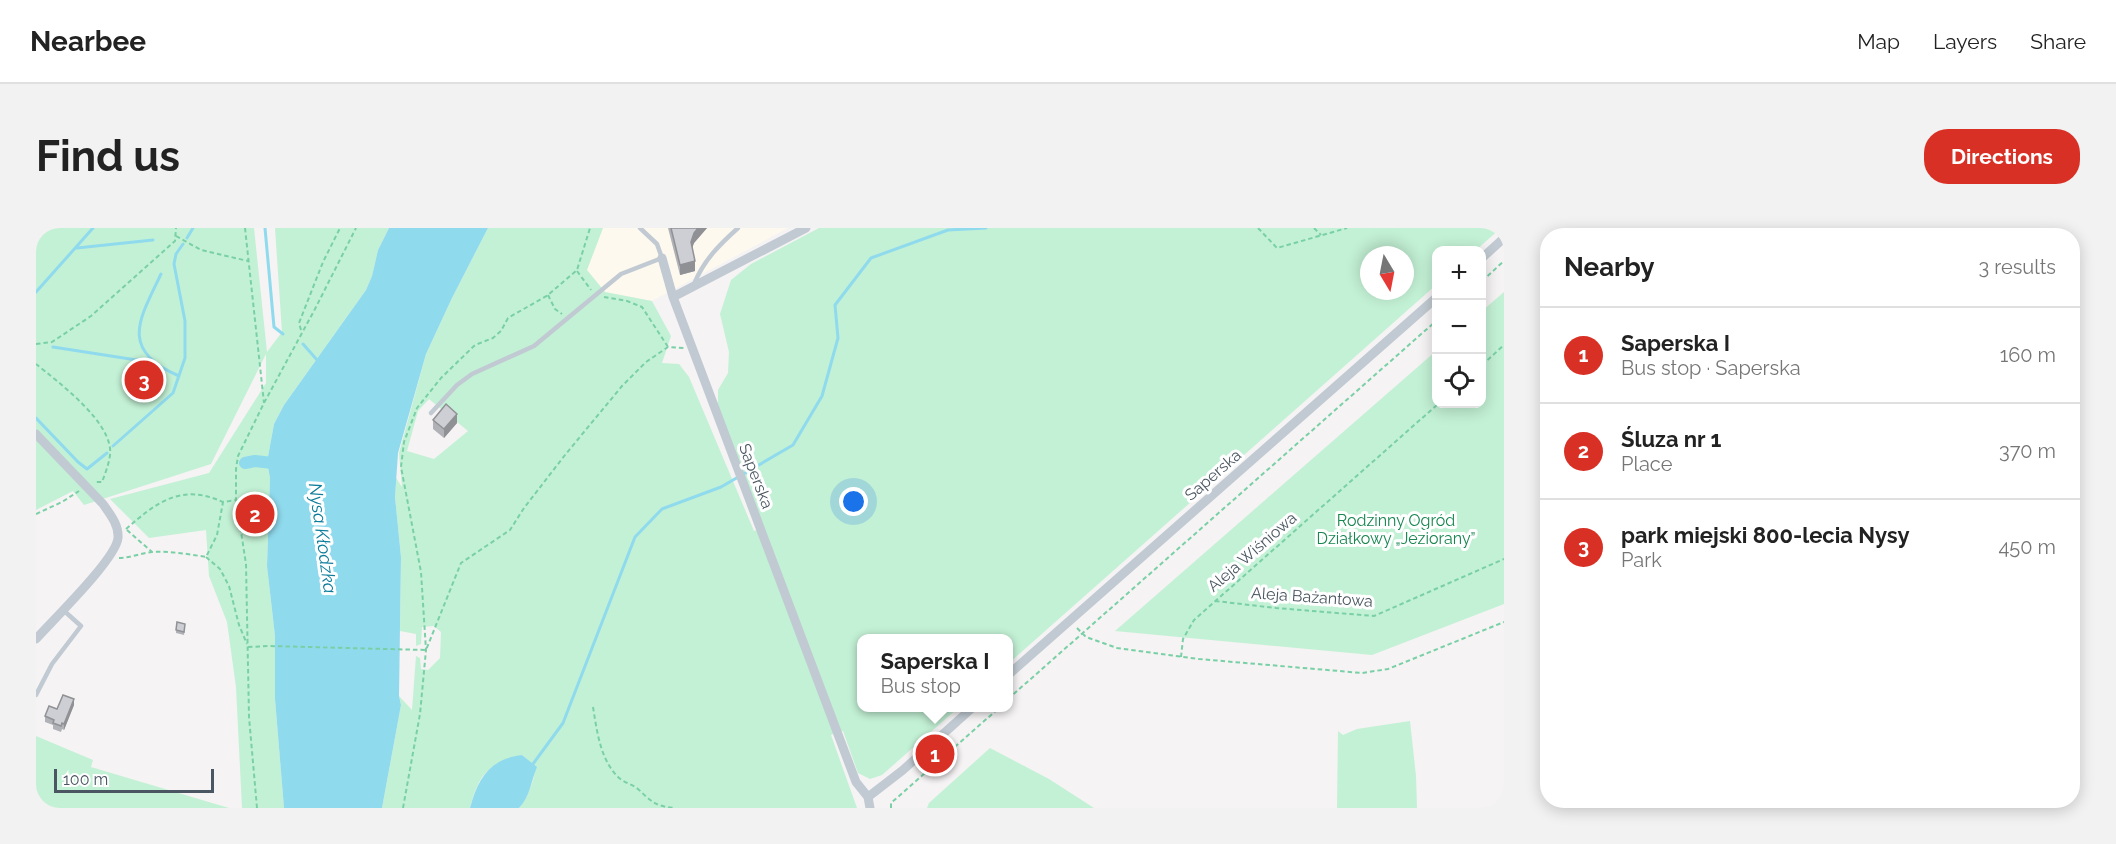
<!DOCTYPE html>
<html lang="en">
<head>
<meta charset="utf-8">
<style>
	:root { --surface:#fff; --page:#f2f2f2; --text:#222; --muted:#767676; --line:#e0e0e0; --accent:#d93025 }
	body { margin:0; font-family:Raleway,sans-serif; background:var(--page); color:var(--text) }
	.controls { position:absolute; right:18px; top:18px; display:grid; overflow:hidden; border-radius:12px; box-shadow:0 3px 15px #0003 }
	.controls button { width:54px; height:54px; display:grid; place-items:center; padding:0; border:0; border-bottom:2px solid var(--line); background:var(--surface); color:var(--text); font:30px sans-serif }
	.compass { position:absolute; left:1324px; top:18px; width:54px; height:54px; border-radius:50%; background:var(--surface); box-shadow:0 3px 15px #0003; rotate:170deg }
	.scale { position:absolute; left:18px; bottom:15px; width:160px; box-sizing:border-box; padding-left:6px; border:3px solid #4a5661; border-top:0; font-size:16px; line-height:21px; white-space:nowrap; color:#4a5661; -webkit-text-stroke:4px #fff; paint-order:stroke }
	.you { position:absolute; left:818px; top:274px; width:21px; height:21px; margin:-15px; border:4px solid #fff; border-radius:50%; background:#1a73e8; box-shadow:0 0 0 9px #1a73e833 }
	.badge { display:grid; place-items:center; width:39px; height:39px; border-radius:50%; background:var(--accent); color:#fff; font-size:20px; font-weight:700 }
	.pin { position:absolute; translate:-50% -50%; border:3px solid #fff; box-shadow:0 2px 6px #0006 }
	.popup { position:absolute; left:821px; top:406px; width:156px; height:78px; box-sizing:border-box; display:grid; place-content:center; border-radius:12px; background:var(--surface); filter:drop-shadow(0 2px 4px #0005); font-size:20px; white-space:nowrap; color:var(--muted) }
	.popup b { font-size:22px; color:var(--text) }
	.popup::after { content:''; position:absolute; left:50%; top:100%; margin-left:-12px; border:12px solid transparent; border-top-color:var(--surface) }
	.list { margin:0; padding:0; list-style:none }
	h2 { display:flex; justify-content:space-between; align-items:center; height:78px; margin:0; padding:0 24px; font-size:26px }
	h2 small { font-size:20px; font-weight:400; color:var(--muted) }
	.list li { display:grid; grid-template-columns:39px 1fr auto; gap:18px; align-items:center; box-sizing:border-box; height:96px; padding:0 24px; border-top:2px solid var(--line) }
	.list b { display:block; font-size:22px; white-space:nowrap }
	.list p { margin:0; font-size:20px; white-space:nowrap; color:var(--muted) }
	.list em { font-size:20px; font-style:normal; color:var(--muted) }
	.icon { flex:none; width:33px; height:33px; fill:none; stroke:currentColor; stroke-width:2; stroke-linecap:round; stroke-linejoin:round }
	.map { position:relative; flex:none; width:1468px; height:580px; overflow:hidden; border-radius:24px }
	header { display:flex; align-items:center; gap:36px; box-sizing:border-box; height:84px; padding:0 30px; background:var(--surface); border-bottom:2px solid var(--line) }
	header strong { font-size:28px }
	nav { display:flex; gap:33px; margin-inline-start:auto; font-size:21px }
	.intro { display:flex; align-items:center; justify-content:space-between; box-sizing:border-box; height:144px; padding:0 36px }
	h1 { margin:0; font-size:42px }
	.button { padding:15px 27px; border-radius:24px; background:var(--accent); color:#fff; font-size:21px; font-weight:700 }
	main { display:flex; gap:36px; padding:0 36px }
	aside { flex:1; background:var(--surface); border-radius:24px; box-shadow:0 3px 15px #0003 }
	.map>svg:first-child { display:block }
</style>
</head>
<body>
<header>
<strong>Nearbee</strong>
<nav><a>Map</a><a>Layers</a><a>Share</a></nav>
</header>
<div class="intro"><h1>Find us</h1><a class="button">Directions</a></div>
<main>
<div class="map">
<svg width="1468" height="580" viewBox="0 0 1468 580">
	<rect width="100%" height="100%" fill="#f5f3f3"/>
	<!-- commercial -->
	<path fill="#fdf9ef" d="M567,0H752L616,73L569,64L551,42Z"/>
	<!-- green -->
	<path fill="#c3f1d5" fill-rule="evenodd" d="M0,0H218L231,124L246,104L239,0H353L342,22L336,48L330,62L248,177L238,196L231,234L234,250L231,338L239,408V471L248,580H206L200,459L191,394L173,348L170,302L113,310L74,271L173,245L230,155V126L175,236L48,277L37,263L0,282Z
		M452,0H567L551,42L569,64L616,73L635,108L626,135L643,136L653,149L718,303L728,299L682,179V162L692,145L693,124L684,86L695,52L715,36L783,0H1465L1440,22H1400V57L973,435L972,410H826V480H922L846,547L834,551L822,545L807,503L795,507L821,580H483C488,575 490,570 493,563C500,546 502,539 486,527C452,535 443,546 434,580H346L365,477L363,468L376,482L380,428L384,430L385,441L392,442L404,430L405,404L398,398L386,399L385,416L380,418V406L364,403L365,329L359,269L360,250L366,259L363,225L390,126L416,70ZM1333,27H1369V63H1333ZM393,171L432,203L398,231L371,223L382,183Z
		M1468,64V376L1336,427L1079,403L1400,123V176H1446V83Z
		M1374,493L1380,548L1381,580H1301L1302,503L1307,507L1321,501Z
		M0,508L57,532L55,539L193,580H0Z
		M954,520L1013,551L1058,580H891L893,575Z"/>
	<!-- water -->
	<path fill="#90daee" d="M353,0H452L416,70L390,126L362,225L359,269L365,329L363,468L365,477L346,580H248L239,471V408L231,338L234,250L231,234L238,196L248,177L330,62L336,48L342,22Z
		M486,527L501,539C495,553 494,569 483,580H434C442,550 454,531 486,527Z"/>
	<g fill="none" stroke-linecap="round" stroke-linejoin="round">
		<!-- stream -->
		<path stroke="#90daee" stroke-width="3" d="M229,0L238,99L247,106
			M151,10L157,0
			M41,20L117,12
			M125,46C103,92 83,122 143,148
			M0,64L57,0
			M267,116L282,133
			M17,119L107,133L113,131
			M0,190L42,234L51,241L71,225
			M77,218L137,165L149,130V93L138,36L140,26L147,16
			M497,536L527,495L599,309L626,281L685,259L757,217L786,168L802,110L799,77L835,30L912,2L950,0"/>
		<!-- canal -->
		<path stroke="#90daee" stroke-width="12" d="M209,235L219,233L245,236"/>
		<!-- path -->
		<path stroke="#7ad0a6" stroke-width="2" stroke-dasharray="4.5 3" stroke-linecap="butt" d="M209,0L228,175
			M1222,0L1241,20L1311,0
			M1278,0L1285,7
			M140,8L165,22L212,33
			M541,43L555,62
			M1446,53L1468,33
			M512,67L519,81L526,86
			M568,69L591,73L606,79L632,119
			M265,102L263,95L287,34L304,0
			M0,116L16,114L55,88L139,13L140,0
			M0,136C22,154 78,195 74,227C73,236 69,246 66,254H60
			M1446,137L1468,117
			M0,286L26,274L43,263
			M90,301C121,274 145,255 187,274
			M91,302L116,324
			M170,329L184,341L193,358L203,397L211,416
			M83,330C94,330 105,325 116,324C134,323 152,326 170,329L181,307L187,274L200,272
			M1179,373L1240,380L1338,388L1468,331
			M1041,400L1050,409L1081,420L1163,431L1326,445L1352,441L1468,394
			M212,419L233,418L390,422L425,335L474,302L488,280L529,227L586,158L610,134L632,119L648,120
			M1145,429L1147,411L1158,392L1402,176
			M972,471L1400,93
			M557,479C561,503 564,531 582,549C588,555 596,556 602,561C616,574 619,578 638,580
			M221,580L213,489L210,336L200,271V241L202,228L228,175L279,81L320,0
			M367,580L384,486L390,422L385,344L365,239L368,214L381,180L405,150L439,117L457,110L465,103L472,90L512,67L541,42L554,0
			M855,580V575L963,480"/>
		<!-- lane -->
		<path stroke="#c1cad2" stroke-width="4.5" d="M658,56C668,32 683,17 702,0
			M395,185L421,157L436,146L498,118L585,46L626,30L621,16L604,0
			M0,467L16,436L45,398L26,381"/>
		<!-- street -->
		<path stroke="#c1cad2" stroke-width="9" d="M626,30L637,69L820,554L832,569L834,580
			M1446,30L1468,10
			M637,69L770,0
			M0,206L67,276C74,286 83,297 82,310C80,331 17,392 0,411
			M972,447L1400,70
			M832,569L867,542L936,480"/>
	</g>
	<!-- wall -->
	<path fill="#b0b2b7" d="M632,0H671L658,15L656,20L659,43L644,47Z
		M397,192L421,195L408,210L397,201Z
		M149,399L148,407L140,405V402Z
		M38,477L28,502L26,501L25,504L17,501V497L9,494V488L21,481Z"/>
	<!-- shaded-wall -->
	<path fill="#909195" d="M662,0H671L658,15L655,23V14L658,5Z
		M659,33V43L644,47V37Z
		M421,186V195L408,210V201Z
		M38,471V477L28,502V496Z"/>
	<!-- building -->
	<path fill="#cdcfd5" stroke="#909195" stroke-width="1.5" d="M635,0H662L658,5L655,14L659,33L644,37Z
		M410,176L421,186L408,201L397,192Z
		M141,394L149,396L148,404L140,402Z
		M27,467L38,471L28,496L26,495L25,498L17,495L18,492L9,488L13,478L21,481Z"/>
	<g text-anchor="middle" dominant-baseline="central" stroke-width="6" stroke-linejoin="round" paint-order="stroke">
		<!-- street labels -->
		<g font-size="16" fill="#4a5661" stroke="#fff">
			<text transform="translate(1177 247) rotate(-41)">Saperska</text>
			<text transform="translate(720 248) rotate(69)">Saperska</text>
			<text transform="translate(1216 324) rotate(-41)">Aleja Wiśniowa</text>
			<text transform="translate(1276 369) rotate(4)">Aleja Bażantowa</text>
		</g>
		<!-- park labels -->
		<g font-size="16" fill="#17864f" stroke="#fff">
			<text x="1360" y="292">Rodzinny Ogród<tspan x="1360" dy="18">Działkowy „Jeziorany”</tspan></text>
		</g>
		<!-- water labels -->
		<g font-size="18" font-style="italic" fill="#0c7c9b" stroke="#fff">
			<text transform="translate(287 310) rotate(82)">Nysa Kłodzka</text>
		</g>
	</g>
</svg>
<div class="controls">
<button>+</button>
<button>−</button>
<button><svg class="icon" aria-label="locate" viewBox="0 0 24 24"><circle cx="12" cy="12" r="6"/><path d="M12 2v4M12 18v4M2 12h4M18 12h4"/></svg></button>
</div>
<svg class="compass" viewBox="-18 -18 36 36"><path d="M0-13l5 13h-10z" fill="#e53935"/><path d="M0 13l5-13h-10z" fill="#767676"/></svg>
<div class="scale">100 m</div>
<div class="you"></div>
<div class="pin badge" style="left:899px;top:526px">1</div>
<div class="popup"><b>Saperska I</b>Bus stop</div>
<div class="pin badge" style="left:219px;top:286px">2</div>
<div class="pin badge" style="left:108px;top:152px">3</div>
</div>
<aside>
<h2>Nearby<small>3 results</small></h2>
<ul class="list">
<li><span class="badge">1</span><div><b>Saperska I</b><p>Bus stop · Saperska</p></div><em>160 m</em></li>
<li><span class="badge">2</span><div><b>Śluza nr 1</b><p>Place</p></div><em>370 m</em></li>
<li><span class="badge">3</span><div><b>park miejski 800-lecia Nysy</b><p>Park</p></div><em>450 m</em></li>
</ul>
</aside>
</main>
</body>
</html>
